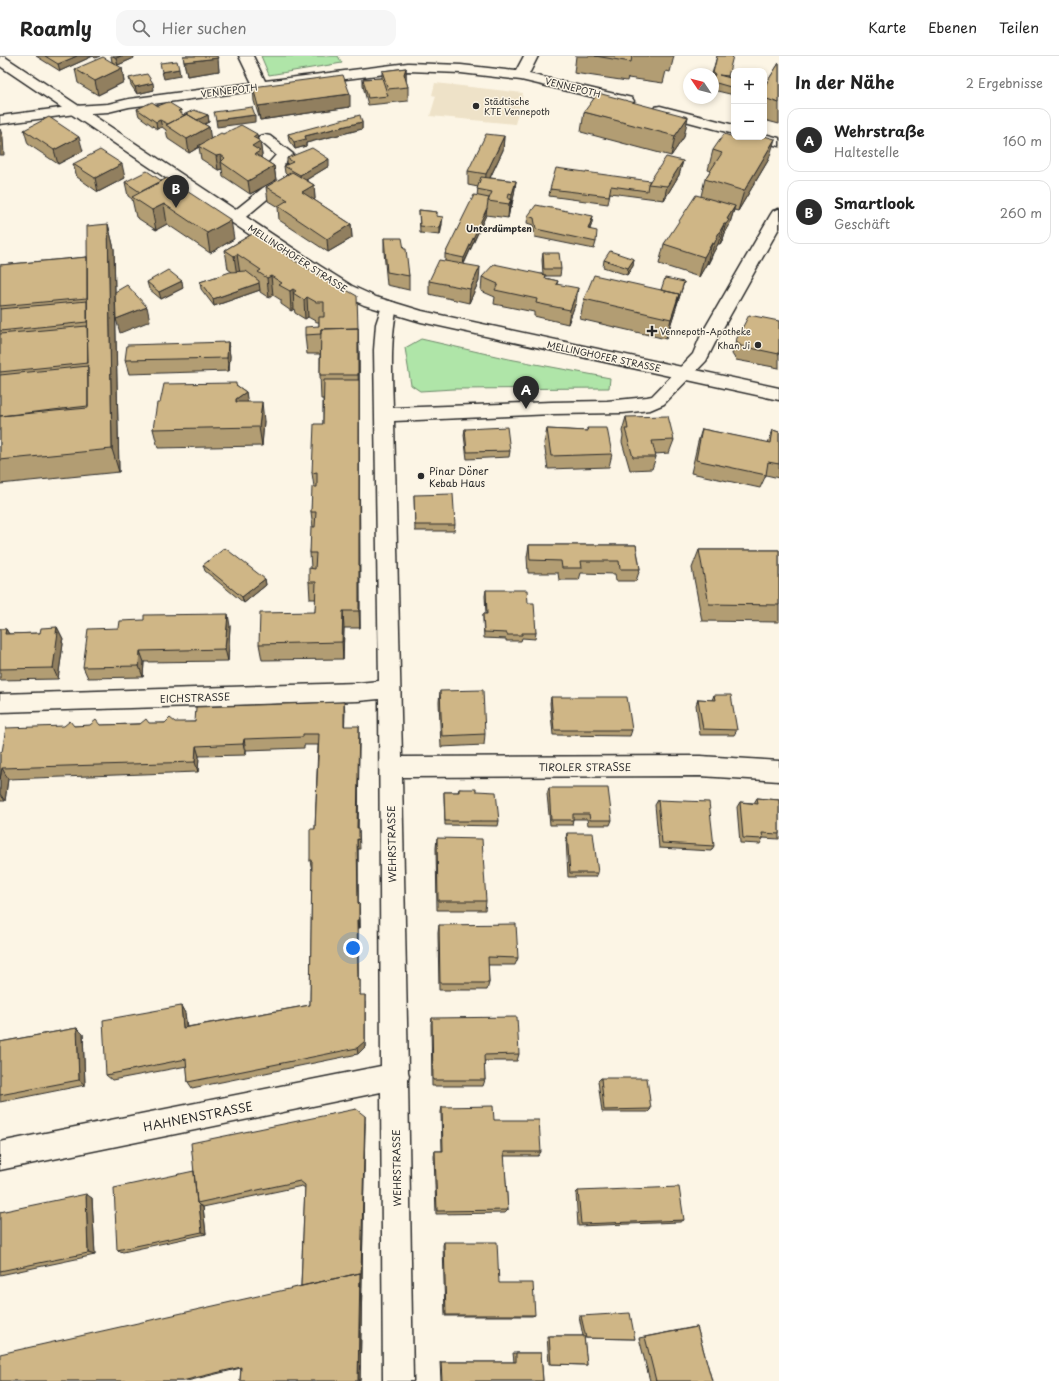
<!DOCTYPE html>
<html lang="de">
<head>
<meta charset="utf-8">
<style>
	:root { --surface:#fff; --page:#f6f6f6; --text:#222; --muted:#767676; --line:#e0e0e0; --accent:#2b2b2b }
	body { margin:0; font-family:"Playpen Sans",sans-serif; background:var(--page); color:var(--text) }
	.controls { position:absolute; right:12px; top:12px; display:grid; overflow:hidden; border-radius:8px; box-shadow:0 2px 6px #0003 }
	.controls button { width:36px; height:36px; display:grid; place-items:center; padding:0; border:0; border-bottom:1px solid var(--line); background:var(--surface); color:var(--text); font:20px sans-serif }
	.compass { position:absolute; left:683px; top:12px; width:36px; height:36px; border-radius:50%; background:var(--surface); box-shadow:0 2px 6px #0003; rotate:305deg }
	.you { position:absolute; left:353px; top:892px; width:14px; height:14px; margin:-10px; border:3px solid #fff; border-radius:50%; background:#1a73e8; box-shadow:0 0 0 6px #1a73e833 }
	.badge { display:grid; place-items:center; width:26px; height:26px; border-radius:50%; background:var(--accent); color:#fff; font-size:13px; font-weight:700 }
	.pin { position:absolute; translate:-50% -33px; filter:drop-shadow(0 1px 2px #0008) }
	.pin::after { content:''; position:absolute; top:21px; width:14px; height:12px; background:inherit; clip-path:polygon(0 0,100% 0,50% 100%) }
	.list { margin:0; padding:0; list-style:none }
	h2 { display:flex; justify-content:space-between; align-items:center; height:52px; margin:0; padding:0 16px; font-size:17px }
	h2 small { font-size:13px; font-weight:400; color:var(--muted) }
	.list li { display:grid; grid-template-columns:26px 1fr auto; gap:12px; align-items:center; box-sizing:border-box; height:64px; margin:0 8px 8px; padding:0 8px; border:1px solid var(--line); border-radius:12px }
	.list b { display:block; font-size:15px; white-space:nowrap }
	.list p { margin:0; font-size:13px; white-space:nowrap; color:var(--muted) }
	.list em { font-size:13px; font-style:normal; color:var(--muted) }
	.icon { flex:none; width:22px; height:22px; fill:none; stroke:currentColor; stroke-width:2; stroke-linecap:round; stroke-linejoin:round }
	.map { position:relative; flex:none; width:779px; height:1325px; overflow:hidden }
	header { display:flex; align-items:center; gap:24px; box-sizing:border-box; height:56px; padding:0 20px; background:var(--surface); border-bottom:1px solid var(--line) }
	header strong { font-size:19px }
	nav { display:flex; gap:22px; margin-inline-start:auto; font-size:14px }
	.search { width:280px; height:36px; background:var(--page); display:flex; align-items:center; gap:10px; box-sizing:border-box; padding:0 14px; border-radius:12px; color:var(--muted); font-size:15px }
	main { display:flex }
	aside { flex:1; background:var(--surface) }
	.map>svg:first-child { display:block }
</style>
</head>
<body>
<header>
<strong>Roamly</strong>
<div class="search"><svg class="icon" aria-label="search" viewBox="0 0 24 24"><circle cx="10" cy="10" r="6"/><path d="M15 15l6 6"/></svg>Hier suchen</div>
<nav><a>Karte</a><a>Ebenen</a><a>Teilen</a></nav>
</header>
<main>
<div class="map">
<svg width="779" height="1325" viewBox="0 0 779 1325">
	<rect width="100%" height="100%" fill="#fcf5e5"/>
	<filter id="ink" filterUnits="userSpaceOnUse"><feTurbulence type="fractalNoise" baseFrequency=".025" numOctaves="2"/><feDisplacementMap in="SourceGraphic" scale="8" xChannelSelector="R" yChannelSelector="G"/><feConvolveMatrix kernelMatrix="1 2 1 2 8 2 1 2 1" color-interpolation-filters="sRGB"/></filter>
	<g filter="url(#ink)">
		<!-- built -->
		<path fill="#eee2c8" d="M435,27L523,37L515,68L430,60L436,40L432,39Z"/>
		<!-- green -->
		<path fill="#afe5a8" stroke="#6d886a" d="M261,0H338L342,7L269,19Z
			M421,283L509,303L610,322L609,332L454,333L420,335L411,329L405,292Z"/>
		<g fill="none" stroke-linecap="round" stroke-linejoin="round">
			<!-- minor casing -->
			<g stroke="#2b2b2b" stroke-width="3">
				<path id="minor" d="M239,0H253L265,25L408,7L461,9L516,15L524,0H538L529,18L632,42L634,45L632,48L627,49L521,24L461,17L408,15L129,51L108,56L75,58L0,68V60L75,50L108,48L129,43L252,27Z
					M660,50L734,69V78L655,57L653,54L655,51Z
					M764,78L779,82V90L753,84L751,81H764Z
					M265,79L270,80L293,98L284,109L290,124L241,165L235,167L229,165L227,162L229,159L274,123L268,108L276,99L258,83L260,80Z
					M779,153V172L719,279L706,305L664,348L650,354L623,357L552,358L394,365L402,701L700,700L779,705V725L700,720L402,721L408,1016L409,1020L408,1024L413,1325H383L381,1036L0,1114V1086L381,1010L379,643L358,645L0,656V638L358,627L379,625L374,294L376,268L383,247L389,245L395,247L397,251C390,284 392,318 393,352L552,346L607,345L647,341L652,340L693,298L701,279L771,158L773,155Z"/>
			</g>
			<!-- major casing -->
			<g stroke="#2b2b2b" stroke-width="3">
				<path id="major" d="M0,0L5,1L320,210L352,230L376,241L422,255L779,332V344L421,266L364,249L340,238L308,218L0,10Z"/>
			</g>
			<!-- minor -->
			<use href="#minor" fill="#fcf5e5" fill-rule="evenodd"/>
			<!-- major -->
			<use href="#major" fill="#fcf5e5" fill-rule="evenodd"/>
		</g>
		<!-- wall -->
		<path fill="#b29d73" stroke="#2b2b2b" d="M36,0H100L95,2L93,0L60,15Z
			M111,0H133L134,2L118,9L112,6Z
			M183,0H217L219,15L187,20Z
			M576,0H674L670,16L666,15L663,27L628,22V21L627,25L574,17Z
			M717,0L728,20V21L734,23V39L713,34V18H712Z
			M779,7V68L764,64V31Z
			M122,12L124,26L98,39L78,27L75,13Z
			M406,12V25L408,31V45L368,49L363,30V23L382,22V15Z
			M129,22L154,34L137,38L131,29Z
			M253,31L350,51L260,64L254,45Z
			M158,50L181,54L182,58L183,59H208L209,66L204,68L209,71L210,83L223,78L258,84L260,85L262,99L261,100V102L274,110L276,124L250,138L223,120L222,113L218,114L201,103L199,91L189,97L168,83L166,74L162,71L157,73L139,60L137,53Z
			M584,56L684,81L671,100L581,76Z
			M362,66V73L306,87V90L295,93L289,85L288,78Z
			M24,74L83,95L58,108L28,88Z
			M504,80L503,94L490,122L516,125L514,139L511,152H510L508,162L486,159L464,208L479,225L469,247L429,238V225L445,205V198L477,140L478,131L468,129V115Z
			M713,94L769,103L738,155L734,154L729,170L725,177L723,183L720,188H718L713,197L711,202L708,208L707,207L699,221L659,208L664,188L701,140L705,123L710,115L708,114Z
			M287,102L329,110L306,124L314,129L315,143L314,144L351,168L352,182L328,196L279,164L278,151L268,145L266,131L287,119L285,117L284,110L287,108Z
			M683,105L679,119L664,144L610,137L608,148L549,140L550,133L650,125Z
			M73,108L125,122L98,136L77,121Z
			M125,126L234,183L210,197L167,168L156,174L136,161L132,143L128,140Z
			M419,154L437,156V161L442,168L440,179L420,177Z
			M528,160L592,167L590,173L596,186L594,193L535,181L533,169L527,167Z
			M108,168L114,193L119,416L0,428V209L87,201Z
			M254,177L358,272L359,297L360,572H344L343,603L262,604L259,588L315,556L316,543H310L309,526L311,512L310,497L313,471L311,456L314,431L312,417L323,368V343H321L320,319V298H307L305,279L319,270V266H317L308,261L305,263L295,257L294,253L291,255L281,248V244L273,239L269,242L260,236V234L214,250L201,233L200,226L232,216L228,213L225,194Z
			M384,182L404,193L409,220V234L387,229L384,196Z
			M543,197L561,213L560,220H546L545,222L558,225L557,228L576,246L568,268L534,260V256L494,248L495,241L481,235L482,221L543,218L542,204Z
			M634,203L633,210L627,219L603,211L604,204Z
			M147,226L183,232L161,243L149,233Z
			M684,226L666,283L580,263L584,243L661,234Z
			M779,265V312L736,304L732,298L736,284Z
			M228,286L230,300L229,315L129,318L125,304Z
			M236,329L246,336L247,346L264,365L262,390L158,392L153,373L160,347Z
			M626,361L674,384L669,397L655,398L656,401L652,413L630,414L622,386L623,380L622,375Z
			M587,372L612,398L609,411L548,413L544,387L547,373L587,375Z
			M465,373L510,395L509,401L467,403L464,379Z
			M702,373L768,387L773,374L779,376V422L766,419L760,432L691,417L698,386Z
			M414,439L455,469L454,475H415Z
			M529,489H636L640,513L636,525H616L615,518L581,517L579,524H559L558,517H528L527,501Z
			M699,494H779V566L702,565L692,512Z
			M203,509L265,523L266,529L244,547L205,515Z
			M486,534L528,547L536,577L535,583L522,582L521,585H506V583L484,582L483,564V558H486L485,540Z
			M230,570L228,605L144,606L143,621L88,622L83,611Z
			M57,571L63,583L62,585L63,588L58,623L0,624V573H6L9,578L40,577Z
			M440,635L485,678L484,689L441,691L439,646Z
			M714,639L737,674L734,679H700L696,649L698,643L712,644Z
			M551,641L632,674L630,680L553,679L550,647Z
			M344,646V670L359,681L358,772H359L360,793H358V848L360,864V872H358V924H360V939L365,946V991L358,998L192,1032L188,1026L187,1010L112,1024L106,1019L181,950L185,957L187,971L310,949L312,814L310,805L315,773L318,689H304V692L246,694V699L199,700L198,716H197L8,723L5,745H0V696H2L74,670L195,666Z
			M549,732L612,764L610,769H588L587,763H573L572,769H550L547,738Z
			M459,733L476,735L499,765L498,770L445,769L444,741V736H458Z
			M757,742L779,744V783L763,782L760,788L740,787L737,751L740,746L754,747Z
			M658,744L714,790L711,795L659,792L655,749Z
			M567,777L598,817L596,821H568L566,782Z
			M437,782L486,845L485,854H437L436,792Z
			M439,869L518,902L515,909H488L489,927L487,934H439L438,877Z
			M432,962L519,998L517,1005H484L485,1024L483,1030H432L431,968Z
			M77,972L83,978L85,1029L0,1046V986Z
			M601,1022L651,1053L648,1056H602L598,1025Z
			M442,1051L494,1064L541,1096L538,1100H504L508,1154L505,1157L436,1158L434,1099L435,1095H442L441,1056Z
			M365,1067L360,1325H240L241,1312L187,1325H0L301,1230L305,1132L302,1130L203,1151L206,1178L123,1196L117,1194L194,1115Z
			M578,1135L684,1164L680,1166L578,1170L576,1137Z
			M92,1142L95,1199L0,1219V1156Z
			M444,1186L499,1227L535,1259L532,1260H445L443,1189Z
			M579,1260H581L635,1283L584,1282L587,1309L549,1308L547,1280H583Z
			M697,1271L712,1325H650L639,1282L690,1272Z
			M513,1297H541L543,1325H441L440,1306H514Z"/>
		<!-- shaded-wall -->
		<path fill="#917f5e" stroke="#2b2b2b" d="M77,0H93L60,15L58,8Z
			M121,0H133L134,2L118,9L116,2Z
			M218,2L219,15L187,20L184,6Z
			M122,12L124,26L98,39L95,25Z
			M406,12V26L404,32V18Z
			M179,13L180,20L164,23L162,16Z
			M153,27L154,34L137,38L135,31Z
			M350,38V51L260,64L258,50Z
			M208,59L209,66L197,71L196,64Z
			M255,59V66L217,71L216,64Z
			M688,61L684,81L671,100L675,80Z
			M160,64L162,71L157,73L156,66Z
			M362,66V73L306,87V90L295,93L294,86L305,80Z
			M209,71L211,85L198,90L199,91L189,97L187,83Z
			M0,73L3,81L4,99H0Z
			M257,78L258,86L260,85L262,99L261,100L262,108L254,104L252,90L253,81Z
			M504,80L503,94L485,132L486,118Z
			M79,81L83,95L58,108L54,94Z
			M775,83L769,103L738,155L744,135Z
			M221,99L222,107L221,106L222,113L218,114L216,100Z
			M329,103V110L301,127L300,119Z
			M683,105L679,119L664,144L667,130Z
			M122,108L125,122L98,136L95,122Z
			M274,110L276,124L250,138L248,125Z
			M516,125L514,139L511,152L512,138Z
			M314,129L315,143L303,150L302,136Z
			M511,143L509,157L508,162L509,148Z
			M164,148L167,168L156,174L152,154Z
			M735,150L729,170L725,177L723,183L720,188L727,163Z
			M487,152L486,159L463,209L464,202Z
			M593,160L592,167L587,180L588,173Z
			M443,161L442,168L440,179V172Z
			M231,164L234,183L210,197L207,177Z
			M108,168L114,193L119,416L112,393Z
			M351,168L352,182L328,196L327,183Z
			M724,168L718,188L713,197L711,202L708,208L716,182Z
			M712,187L707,207L699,221L704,201Z
			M237,198L240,218L237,220L234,200Z
			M634,203L633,210L627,219L628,212Z
			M480,211L479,225L469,247L470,233Z
			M271,220L273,239L269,242L267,222Z
			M182,225L183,232L161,243L159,236Z
			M684,226L682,233L666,283L671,263L679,238Z
			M259,227L260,234L214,250L213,243Z
			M578,232L576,246L568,268L570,254Z
			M293,233L294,253L291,255L290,235Z
			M307,241L308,261L305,263L304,244Z
			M147,251L150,265L120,277L116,263Z
			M358,272L359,297L360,572L359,555Z
			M228,286L230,300L229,315L227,302Z
			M246,336L249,355L236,346V343Z
			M262,346L264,365L262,390L259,371Z
			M265,523L266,529L244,547L242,541Z
			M343,555L344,572L343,603L342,586Z
			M228,558L230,570L228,605L225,593Z
			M57,571L63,583L62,585L63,588L58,623L53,612Z
			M6,573L12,584L5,578Z
			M140,595L144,606L143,621L139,610Z
			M344,646L345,657L344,681Z
			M359,670V681L358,781L357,772Z
			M244,683L246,694V699L243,688Z
			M196,690L199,700L198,716L195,706Z
			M2,712L8,723L5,745L0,738V723Z
			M357,783L358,793V856V847Z
			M359,848L360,864V872L359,864Z
			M357,864L358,872V932V924Z
			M365,939V991L358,998L357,992Z
			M181,950L185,957L187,979L183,972Z
			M77,972L83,978L85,1029L79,1024Z
			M365,1060V1067L360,1325H358Z
			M86,1138L92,1142L95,1199L88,1197Z
			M199,1149L203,1151L206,1178L202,1176Z"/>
		<!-- building -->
		<path fill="#cfb686" stroke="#2b2b2b" d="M45,0H77L58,8Z
			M113,0H121L116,2Z
			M183,0H217L218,2L184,6Z
			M595,0H632L631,6Z
			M717,0H733L728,20L719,19L734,23V32L713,26V22L715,18L713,17Z
			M103,1L122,12L95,25L75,13Z
			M177,5L179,13L162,16L160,7Z
			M779,7V47L764,42V31Z
			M406,12L404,18L408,31L388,33L382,15Z
			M147,18L153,27L135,31L129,22Z
			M343,19L350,38L258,50L253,31Z
			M382,22L388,40L368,42L363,23Z
			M598,37L688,61L675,80L584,56Z
			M152,46L158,50L168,46L181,54L178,55L183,59L194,54L208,59L197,64L187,58L168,68L160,64L156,66L137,53Z
			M252,51L255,59L216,64L214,56Z
			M187,58L209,71L187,83L166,69Z
			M360,59L362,66L305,80L306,83L294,86L288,78Z
			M49,61L79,81L54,94L24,74Z
			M241,69L257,78L253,81L260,85L252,90L260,95L255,98L274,110L248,125L221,106L225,102L221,99L216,100L198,90L221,77L223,78Z
			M486,78L504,80L486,118L468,115Z
			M724,78L734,81H764V80L775,83L744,135L705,123L722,97L713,94Z
			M312,92L329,103L300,119L284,110L293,106L287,102Z
			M100,94L122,108L95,122L73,108Z
			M666,101L683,105L667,130L648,128Z
			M556,112L650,125L648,128L647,135L611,130L609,140L550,133Z
			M147,115L162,125L140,136L125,126Z
			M292,116L314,129L302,136L351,168L327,183L278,150L288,144L266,131Z
			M481,121L516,125L512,138L509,137L508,143H511L509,148L488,145L492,136L477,133Z
			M167,122L231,164L207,177L164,148L152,154L132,141Z
			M474,139L489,142L488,145L487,152L464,202L445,198Z
			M696,139L735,150L727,163L729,164L726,168H724L716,182H717L714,188L712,187L704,201L664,188Z
			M536,149L593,160L588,173L597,175L596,186L536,173L534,162L528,160Z
			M419,154L437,156L436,160L443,161L440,172L420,170Z
			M108,168L112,393L0,404V360L88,352L87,170Z
			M254,177L295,205L357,240L358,272L321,273V278L305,279V271L319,270V261H324V246H316L307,241L304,244L293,237L296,235L293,233L290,235L279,229L282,227L271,220L267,222L258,216L261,214L237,198L234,200L225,194Z
			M384,182H402L404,193H406L409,220L387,216Z
			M610,195L634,203L628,212L604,204Z
			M543,197H559L561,213H544Z
			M87,201V242L0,250V209Z
			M439,204L480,211L470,233L429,225Z
			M494,208L546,219L545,222L558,225L556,228L578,232L570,254L536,247L537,243L495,234L498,228L482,221Z
			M168,214L182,225L159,236L147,226Z
			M246,215L259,225V227L213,243L200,226L230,216Z
			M594,219L679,238L671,263L584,243Z
			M665,222L684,226L676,251L679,238L661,234Z
			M127,229L147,251L116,263L115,236Z
			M87,245V266L0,275V253Z
			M749,259L779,265V298L741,290L736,284Z
			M87,270L88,307L0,316V278Z
			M358,272V319H320L321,273Z
			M228,286L227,302L125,304L127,289Z
			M88,310V350L0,360V319Z
			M324,324H359V555H343L342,586L259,588L260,557L315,556L316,526H309V512L315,513L316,497H310L311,471H315L316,456H311L312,431H317V416L312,417L314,368H323Z
			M236,327V329L246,336L236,343V346H262L259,371L153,373L157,347H160L164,328Z
			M668,360L674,384L652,385L656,401H633L625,373H628L626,361Z
			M507,371L510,395L467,396L465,373Z
			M587,372H607L612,398L551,400L547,373L588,375Z
			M702,373L771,387L773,374L779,376V408L768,406L766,419L696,404Z
			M453,438L455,469H415L414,439Z
			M529,489H636L640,513H620L619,505H581L582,512H562L561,505L530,504Z
			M225,492L265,523L242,541L203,509Z
			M699,494H779V549L709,548Z
			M486,534H527L528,547H534L536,577H522V579H507V577L484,576L483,558H487Z
			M228,558L225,593L140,595L139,610L83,611L88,573L119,572L120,565L144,564V559Z
			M57,571L56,577L58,576L53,612L0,613V573H6L5,578L40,577L41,572Z
			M483,634L485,678L442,680L440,635Z
			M714,639H731L737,674L703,673L698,643L715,644Z
			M551,641H627L632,674H554Z
			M344,646V670H359L357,772H359V784L357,783L358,847L359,848V864H357L358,924H360V939H365V985L357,992L188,1026L186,1003L106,1019L103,964L181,950L183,972L310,949L312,805H310V773H315L319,678H303V681L244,683L243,688L196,690L195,706L2,712L0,723V696H2L6,672L64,670L70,665L74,670L90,669L96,664L100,669L140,668L146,663L149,667H165L170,662L175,666H195L196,651Z
			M549,732H608L612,764H590L589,758H573V764H551Z
			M459,733H476V735L496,736L499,765H445L444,736H459Z
			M757,742L779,744V778L762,777L763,783L743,782L740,746L758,748Z
			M658,744L709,746L714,790L662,787Z
			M567,777H593L598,817H570Z
			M437,782L482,783L486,845H438Z
			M516,868L518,902L488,901L489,927H440L439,869Z
			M517,961L519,998L484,999L485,1024H433L432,962Z
			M77,972L79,1024L0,1039V986Z
			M601,1022H647L651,1053L604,1054Z
			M493,1050L494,1064H539L541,1096H504L508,1154L437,1155L435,1095H443L442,1051Z
			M356,1053L365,1060L361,1217H360L301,1230L305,1129L300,1125L197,1147L191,1087Z
			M194,1115L197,1147L199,1149L202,1176L117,1194L114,1132Z
			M679,1131L684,1164L581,1168L578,1135Z
			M86,1138L88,1197L0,1215V1156Z
			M444,1186H497L499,1227H533L535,1259H446Z
			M360,1217L358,1325H240L241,1311L182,1325H0V1298Z
			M630,1257L635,1283L586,1282L581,1260Z
			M697,1271L712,1325H656L645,1281Z
			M549,1280H584L587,1309L551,1308Z
			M516,1297H541L543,1325H442L441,1306H516Z"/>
	</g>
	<!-- markers -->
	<g fill="#2b2b2b" stroke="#fcf5e5" stroke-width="1.5">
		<circle cx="476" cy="50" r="4"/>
		<path d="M650 269h4v4h4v4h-4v4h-4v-4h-4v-4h4z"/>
		<circle cx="758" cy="289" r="4"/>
		<circle cx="421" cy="420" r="4"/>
	</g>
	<g text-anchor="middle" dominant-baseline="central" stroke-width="3" stroke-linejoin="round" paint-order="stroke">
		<!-- far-street labels -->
		<g font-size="9" fill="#2b2b2b" stroke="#fcf5e5">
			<text transform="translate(573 31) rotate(14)">VENNEPOTH</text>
			<text transform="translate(229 34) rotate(-7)">VENNEPOTH</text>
			<text transform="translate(298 202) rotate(33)">MELLINGHOFER STRASSE</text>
			<text transform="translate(604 300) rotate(12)">MELLINGHOFER STRASSE</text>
		</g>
		<!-- far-poi labels -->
		<g font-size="9" fill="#2b2b2b" stroke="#fcf5e5" text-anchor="start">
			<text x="484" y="45">Städtische<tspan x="484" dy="10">KTE Vennepoth</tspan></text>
			<text x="660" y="275">Vennepoth-Apotheke</text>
			<text x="750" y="289" text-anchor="end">Khan Ji</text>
		</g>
		<!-- far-neighbourhood labels -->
		<g font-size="9" font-weight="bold" fill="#2b2b2b" stroke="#fcf5e5">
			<text x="499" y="172">Unterdümpten</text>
		</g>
		<!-- poi labels -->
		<g font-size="10" fill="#2b2b2b" stroke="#fcf5e5" text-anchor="start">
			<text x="429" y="414">Pinar Döner<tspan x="429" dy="12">Kebab Haus</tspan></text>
		</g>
		<!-- street labels -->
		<g font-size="10" fill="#2b2b2b" stroke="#fcf5e5">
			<text transform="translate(195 641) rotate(-2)">EICHSTRASSE</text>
			<text x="585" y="710">TIROLER STRASSE</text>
			<text transform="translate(391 788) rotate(-91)">WEHRSTRASSE</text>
			<text transform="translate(396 1112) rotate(-91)">WEHRSTRASSE</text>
		</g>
		<!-- near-street labels -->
		<g font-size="12" fill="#2b2b2b" stroke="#fcf5e5">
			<text transform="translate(198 1060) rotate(-11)">HAHNENSTRASSE</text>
		</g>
	</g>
</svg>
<div class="controls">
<button>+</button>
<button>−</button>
</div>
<svg class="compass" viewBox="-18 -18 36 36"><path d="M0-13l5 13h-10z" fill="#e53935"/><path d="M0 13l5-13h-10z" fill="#767676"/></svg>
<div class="you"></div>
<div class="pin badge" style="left:526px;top:353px">A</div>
<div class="pin badge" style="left:176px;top:152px">B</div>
</div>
<aside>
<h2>In der Nähe<small>2 Ergebnisse</small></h2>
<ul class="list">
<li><span class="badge">A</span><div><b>Wehrstraße</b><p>Haltestelle</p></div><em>160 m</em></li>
<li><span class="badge">B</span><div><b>Smartlook</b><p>Geschäft</p></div><em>260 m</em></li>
</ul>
</aside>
</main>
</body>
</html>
